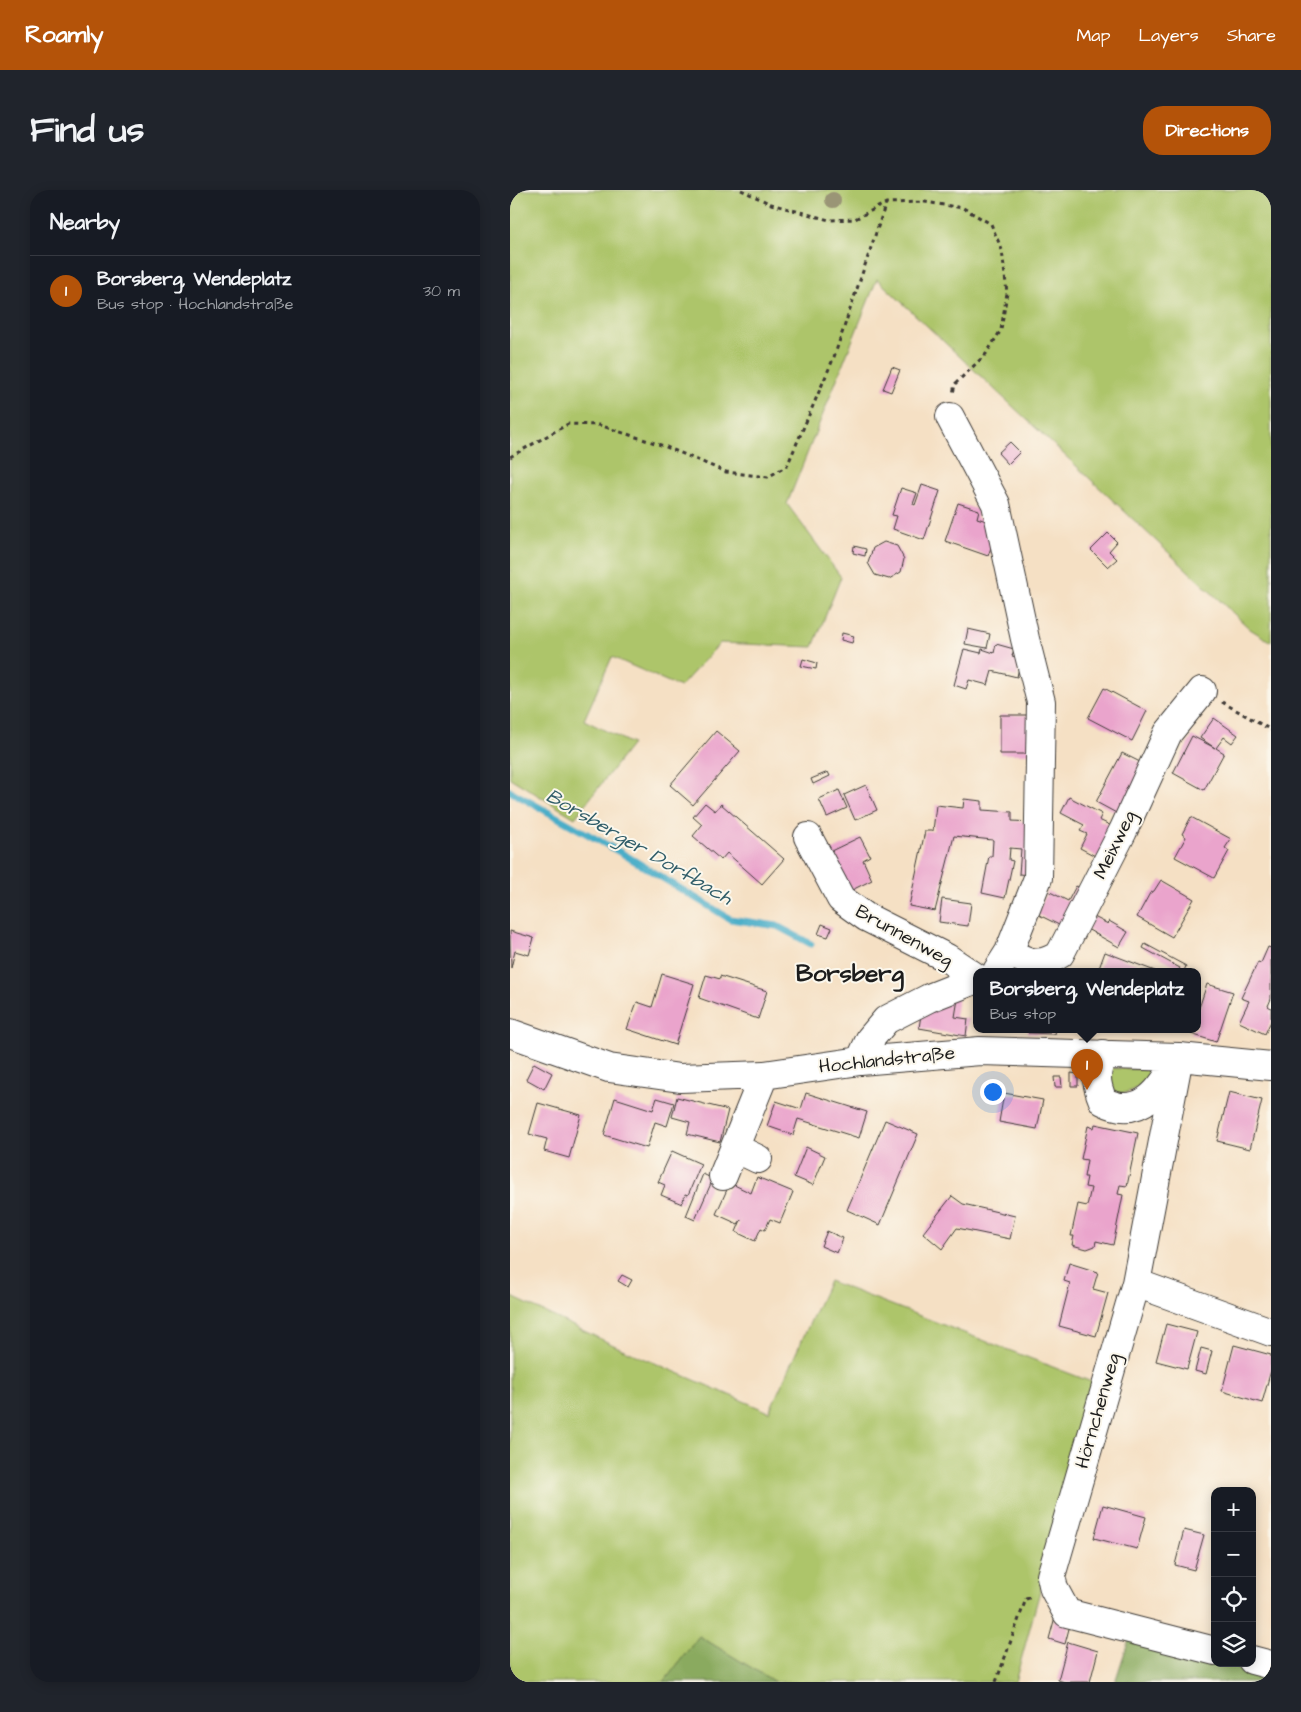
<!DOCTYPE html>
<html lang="en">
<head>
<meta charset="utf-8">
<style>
	:root { --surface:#171b24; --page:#20242c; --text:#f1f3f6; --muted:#9ea1a6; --line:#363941; --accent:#b45309 }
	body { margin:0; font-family:"Architects Daughter",sans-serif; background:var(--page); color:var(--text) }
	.controls { position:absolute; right:15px; bottom:15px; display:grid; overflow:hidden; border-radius:10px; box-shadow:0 2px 12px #0003 }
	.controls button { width:45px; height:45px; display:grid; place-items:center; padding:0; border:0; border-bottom:1px solid var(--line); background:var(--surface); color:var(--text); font:25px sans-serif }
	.you { position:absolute; left:482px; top:901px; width:18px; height:18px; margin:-12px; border:4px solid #fff; border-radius:50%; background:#1a73e8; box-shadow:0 0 0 8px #1a73e833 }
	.badge { display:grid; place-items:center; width:32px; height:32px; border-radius:50%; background:var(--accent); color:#fff; font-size:16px; font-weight:700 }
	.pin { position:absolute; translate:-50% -41px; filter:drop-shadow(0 1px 2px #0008) }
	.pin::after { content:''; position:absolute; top:26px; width:18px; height:15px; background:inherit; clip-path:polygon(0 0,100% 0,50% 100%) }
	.popup { position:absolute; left:463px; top:778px; width:228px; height:65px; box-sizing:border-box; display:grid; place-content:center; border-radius:10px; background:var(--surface); filter:drop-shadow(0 1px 4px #0005); font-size:16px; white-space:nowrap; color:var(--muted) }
	.popup b { font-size:19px; color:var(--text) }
	.popup::after { content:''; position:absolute; left:50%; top:100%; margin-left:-10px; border:10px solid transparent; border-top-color:var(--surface) }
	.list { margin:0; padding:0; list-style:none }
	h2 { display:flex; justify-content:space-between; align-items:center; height:65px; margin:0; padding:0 20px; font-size:21px }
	h2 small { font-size:16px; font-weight:400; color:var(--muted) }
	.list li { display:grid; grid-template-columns:32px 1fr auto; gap:15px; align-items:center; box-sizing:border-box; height:70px; padding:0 20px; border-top:1px solid var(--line) }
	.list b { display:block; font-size:19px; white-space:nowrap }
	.list p { margin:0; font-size:16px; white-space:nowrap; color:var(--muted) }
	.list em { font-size:16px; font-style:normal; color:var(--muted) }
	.icon { flex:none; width:28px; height:28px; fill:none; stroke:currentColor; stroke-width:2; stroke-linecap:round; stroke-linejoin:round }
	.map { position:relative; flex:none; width:761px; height:1492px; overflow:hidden; border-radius:20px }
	header { display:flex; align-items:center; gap:30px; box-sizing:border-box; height:70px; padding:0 25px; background:var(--accent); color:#fff }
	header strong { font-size:24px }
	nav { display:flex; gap:28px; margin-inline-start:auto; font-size:18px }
	.intro { display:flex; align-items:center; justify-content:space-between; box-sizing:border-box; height:120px; padding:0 30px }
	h1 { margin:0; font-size:35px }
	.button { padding:12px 22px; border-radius:20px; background:var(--accent); color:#fff; font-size:18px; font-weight:700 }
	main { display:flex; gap:30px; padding:0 30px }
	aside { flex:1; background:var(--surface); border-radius:20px; box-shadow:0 2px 12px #0003 }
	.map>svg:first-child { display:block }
</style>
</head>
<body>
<header>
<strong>Roamly</strong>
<nav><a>Map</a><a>Layers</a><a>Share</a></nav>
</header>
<div class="intro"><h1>Find us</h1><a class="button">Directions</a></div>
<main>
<aside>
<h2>Nearby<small></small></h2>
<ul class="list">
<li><span class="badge">1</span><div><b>Borsberg, Wendeplatz</b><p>Bus stop · Hochlandstraße</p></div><em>30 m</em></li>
</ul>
</aside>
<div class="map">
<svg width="761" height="1492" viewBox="0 0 761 1492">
	<rect width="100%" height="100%" fill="#fbf7ec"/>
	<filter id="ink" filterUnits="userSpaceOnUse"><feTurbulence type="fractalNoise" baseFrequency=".02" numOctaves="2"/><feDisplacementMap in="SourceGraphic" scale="10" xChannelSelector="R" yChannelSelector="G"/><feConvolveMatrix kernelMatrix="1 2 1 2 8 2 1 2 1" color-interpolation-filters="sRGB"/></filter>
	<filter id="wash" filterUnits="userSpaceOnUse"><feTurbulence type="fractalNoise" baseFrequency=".0096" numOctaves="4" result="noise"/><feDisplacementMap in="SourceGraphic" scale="20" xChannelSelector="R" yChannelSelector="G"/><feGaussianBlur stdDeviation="1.12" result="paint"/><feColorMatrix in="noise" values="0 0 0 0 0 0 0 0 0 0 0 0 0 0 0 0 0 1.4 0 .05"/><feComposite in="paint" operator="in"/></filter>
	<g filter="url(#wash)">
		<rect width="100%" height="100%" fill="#f5e0c4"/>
		<!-- green -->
		<path fill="#adc56a" stroke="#647043" d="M0,0H761V452L740,439L367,89L277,314L331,387L303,457L210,453L170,497L102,467L74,530L122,554L65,628L0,588Z
			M604,878L642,880L644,881C638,890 613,913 603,899C600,896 599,889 597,884L600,880Z
			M319,1091L587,1194L505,1492H265L189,1446L154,1492H0V1106L112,1159L259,1222Z"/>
		<!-- forest -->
		<path fill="#8aaa5e" stroke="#53633d" d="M189,1446L265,1492H154Z
			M619,1449L705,1473H719L761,1484V1492H605Z"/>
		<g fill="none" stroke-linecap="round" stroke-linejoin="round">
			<!-- stream -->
			<path stroke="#48adc8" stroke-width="7" d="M0,601L115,665L220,729L267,736L301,754"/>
		</g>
		<g id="blocks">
			<!-- building -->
			<path fill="#eaa4cc" d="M382,177L390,180L381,202L373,199Z
				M500,252L510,262L498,274L488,263Z
				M412,295L430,301L414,350L383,339L387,326L382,325L391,298L407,303L403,314L405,315Z
				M448,313L469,320L467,328L489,335L478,366L435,351Z
				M598,343L607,352L599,361L607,369L598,377L581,360Z
				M374,352L387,356L394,369L391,382L379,389L365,385L358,373L363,358Z
				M344,356L356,359L355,366L343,363Z
				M458,439L480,444L477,458L455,454Z
				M332,443L344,446L342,453L331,450Z
				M486,454L504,459L502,466L511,468L507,487L482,481L478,495L459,490L456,499L444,495L454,459L471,463L472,459L484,463Z
				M293,469L307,473L306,479L291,476Z
				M594,498L637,521L622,551L578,528Z
				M490,525H519L520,564H490Z
				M704,528L728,545L722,553L714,547L706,558L714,563L694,600L663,583L682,546L705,558L690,548Z
				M206,541L230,561L183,615L160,595Z
				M612,563L636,575L610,625L586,612Z
				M318,582L320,586L303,594L301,589Z
				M356,595L367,620L345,630L334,605Z
				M329,600L337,618L317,627L309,609Z
				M559,607L592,624L589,630L604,637L589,668L570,658L577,644L570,641L574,635L551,623Z
				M454,609L472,611V620L502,622V631L523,632L519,685L509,684L511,659L500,658L499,670L503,671L495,708L472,703L479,666H482L483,650L444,646L425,721L399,716L415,641H423L426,615L453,618Z
				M195,613L205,621L211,614L274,669L252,694L217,663L211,670L183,646L192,635L183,627Z
				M681,627L721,649L715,658L719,661L704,688L665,667L676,647L672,644Z
				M350,647L360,666L353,670L362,690L338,702L319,662Z
				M651,690L684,709L662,747L627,727L640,703L644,701Z
				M566,696L576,701L557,739L527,724L538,701L558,711Z
				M432,709L461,713L458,736L429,732Z
				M584,727L598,734L599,731L618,742L609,757L577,739Z
				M312,734L322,738L318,747L308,744Z
				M0,741L24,748L19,765L5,761L1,778Z
				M635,754L676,776L674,781H668L670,778L633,758Z
				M758,757L761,758V809L758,816L761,818V831L755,844L729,832L739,811L731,808L748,772L751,773Z
				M595,762L645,781H588Z
				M152,784L184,794L165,855L117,839L127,812L142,817Z
				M196,785L210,789V786L257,801L248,829L189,808Z
				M697,794L723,802L706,852L681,844L682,839H687V824Z
				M449,803L445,827L458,829L456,846L409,838L412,818Z
				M518,839H546L545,844L518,843Z
				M24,873L42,883L34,899L16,889Z
				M561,883L568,884V896H561Z
				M544,887H551L552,897H545Z
				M719,902L752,910L740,959L707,951Z
				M296,903L357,922L349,948L288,929L283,945L257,936L266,911L291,919Z
				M494,903L533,910L527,939L489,932Z
				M167,907L218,920L210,952L177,944L180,932L162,927Z
				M105,908L143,920L147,908L164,913L157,936L145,932L137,958L94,945Z
				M28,913L71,925L59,968L34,961L37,949L19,944Z
				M375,930L408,944L370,1035L337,1020Z
				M585,934L628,943L617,996L610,995L608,1004L613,1005L603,1055L586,1051L585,1056L577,1059L562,1055L564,1046H561L568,1014L577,1016L581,998L575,997L577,987H574L577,970L571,969L578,936L584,938Z
				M296,957L315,966L303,995L284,987Z
				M162,961L191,974L178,1005L175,1004L172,1014L151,1005L155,995L148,992Z
				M193,984L203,989L185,1030L176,1026Z
				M247,987L283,1002L270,1033L260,1029L255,1040L251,1038L245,1051L226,1042L231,1030L228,1034L206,1024L220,993L241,1003Z
				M442,1006L453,1014L505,1026L500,1049L447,1038L432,1059L413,1043Z
				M317,1041L333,1048L327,1063L311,1056Z
				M559,1073L588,1082L583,1099L598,1103L586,1146L549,1136L560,1093L554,1091Z
				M112,1085L122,1090L118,1097L108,1091Z
				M656,1134L687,1142L677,1179L646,1171Z
				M724,1155L761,1165V1180L752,1213L712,1201Z
				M691,1158L702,1161L696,1184L685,1181Z
				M593,1315L636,1327L627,1359L584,1348Z
				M674,1340L694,1345L684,1380L665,1375Z
				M545,1427L561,1431L555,1454L539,1449Z
				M558,1452L588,1461L580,1492H555L548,1490Z"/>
		</g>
	</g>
	<g filter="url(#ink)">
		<use href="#blocks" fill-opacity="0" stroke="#3d3935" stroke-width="1"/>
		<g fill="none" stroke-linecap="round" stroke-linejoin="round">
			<!-- minor casing -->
			<g stroke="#3d3935" stroke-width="30">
				<path id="minor" d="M440,227L486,314L515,449L531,512L528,688L499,762L487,781
					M298,647L331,709L356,727L437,768L467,788
					M499,762C518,773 530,778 550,764L613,641L658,543L692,501
					M0,843L99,878L170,888L254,885L350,871L470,861L669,867L761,876
					M593,864C585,883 585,892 593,911C627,929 648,905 664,876
					M669,867L626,1093L541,1386L544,1399L557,1423L705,1461
					M350,871L360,849L376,830L419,808L467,789
					M225,958L248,969
					M213,986L254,885
					M626,1093L761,1142
					M742,1470L761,1475"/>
			</g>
			<!-- path -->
			<path stroke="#3d3935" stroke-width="3" stroke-dasharray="4 4" stroke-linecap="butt" d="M231,0L261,14L319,30L345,29L376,13L415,12L453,18L481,34L492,60L497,103L491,140L476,164L445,194L443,204
				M0,267L58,234L89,235L154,256L216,282L258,287L277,276L324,167L376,13
				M712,512L761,540
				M486,1492L516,1409L522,1407"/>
			<!-- minor -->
			<use href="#minor" stroke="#fff" stroke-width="28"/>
		</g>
		<!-- trees -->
		<circle fill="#9a9576" cx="323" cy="10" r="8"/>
	</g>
	<g text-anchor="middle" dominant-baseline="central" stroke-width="4" stroke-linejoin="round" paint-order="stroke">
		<!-- street labels -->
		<g font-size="19" fill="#1c1c1c" stroke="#fbf7ec">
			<text transform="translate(605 655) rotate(-64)">Meixweg</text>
			<text transform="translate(394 746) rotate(29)">Brunnenweg</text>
			<text transform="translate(377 870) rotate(-6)">Hochlandstraße</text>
			<text transform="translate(588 1221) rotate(-74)">Hörnchenweg</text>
		</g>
		<!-- water labels -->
		<g font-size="20" font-style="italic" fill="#305d69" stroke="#fbf7ec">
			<text transform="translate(129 657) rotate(30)">Borsberger Dorfbach</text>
		</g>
		<!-- district labels -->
		<g font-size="24" font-weight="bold" fill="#1c1c1c" stroke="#fbf7ec">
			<text x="340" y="784">Borsberg</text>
		</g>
	</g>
</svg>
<div class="controls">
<button>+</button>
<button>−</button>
<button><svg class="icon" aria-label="locate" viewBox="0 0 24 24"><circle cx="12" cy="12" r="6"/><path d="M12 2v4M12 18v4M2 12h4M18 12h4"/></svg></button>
<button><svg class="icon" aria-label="layers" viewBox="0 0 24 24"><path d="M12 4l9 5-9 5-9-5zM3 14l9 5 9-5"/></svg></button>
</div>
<div class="you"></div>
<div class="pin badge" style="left:577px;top:900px">1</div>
<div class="popup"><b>Borsberg, Wendeplatz</b>Bus stop</div>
</div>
</main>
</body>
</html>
